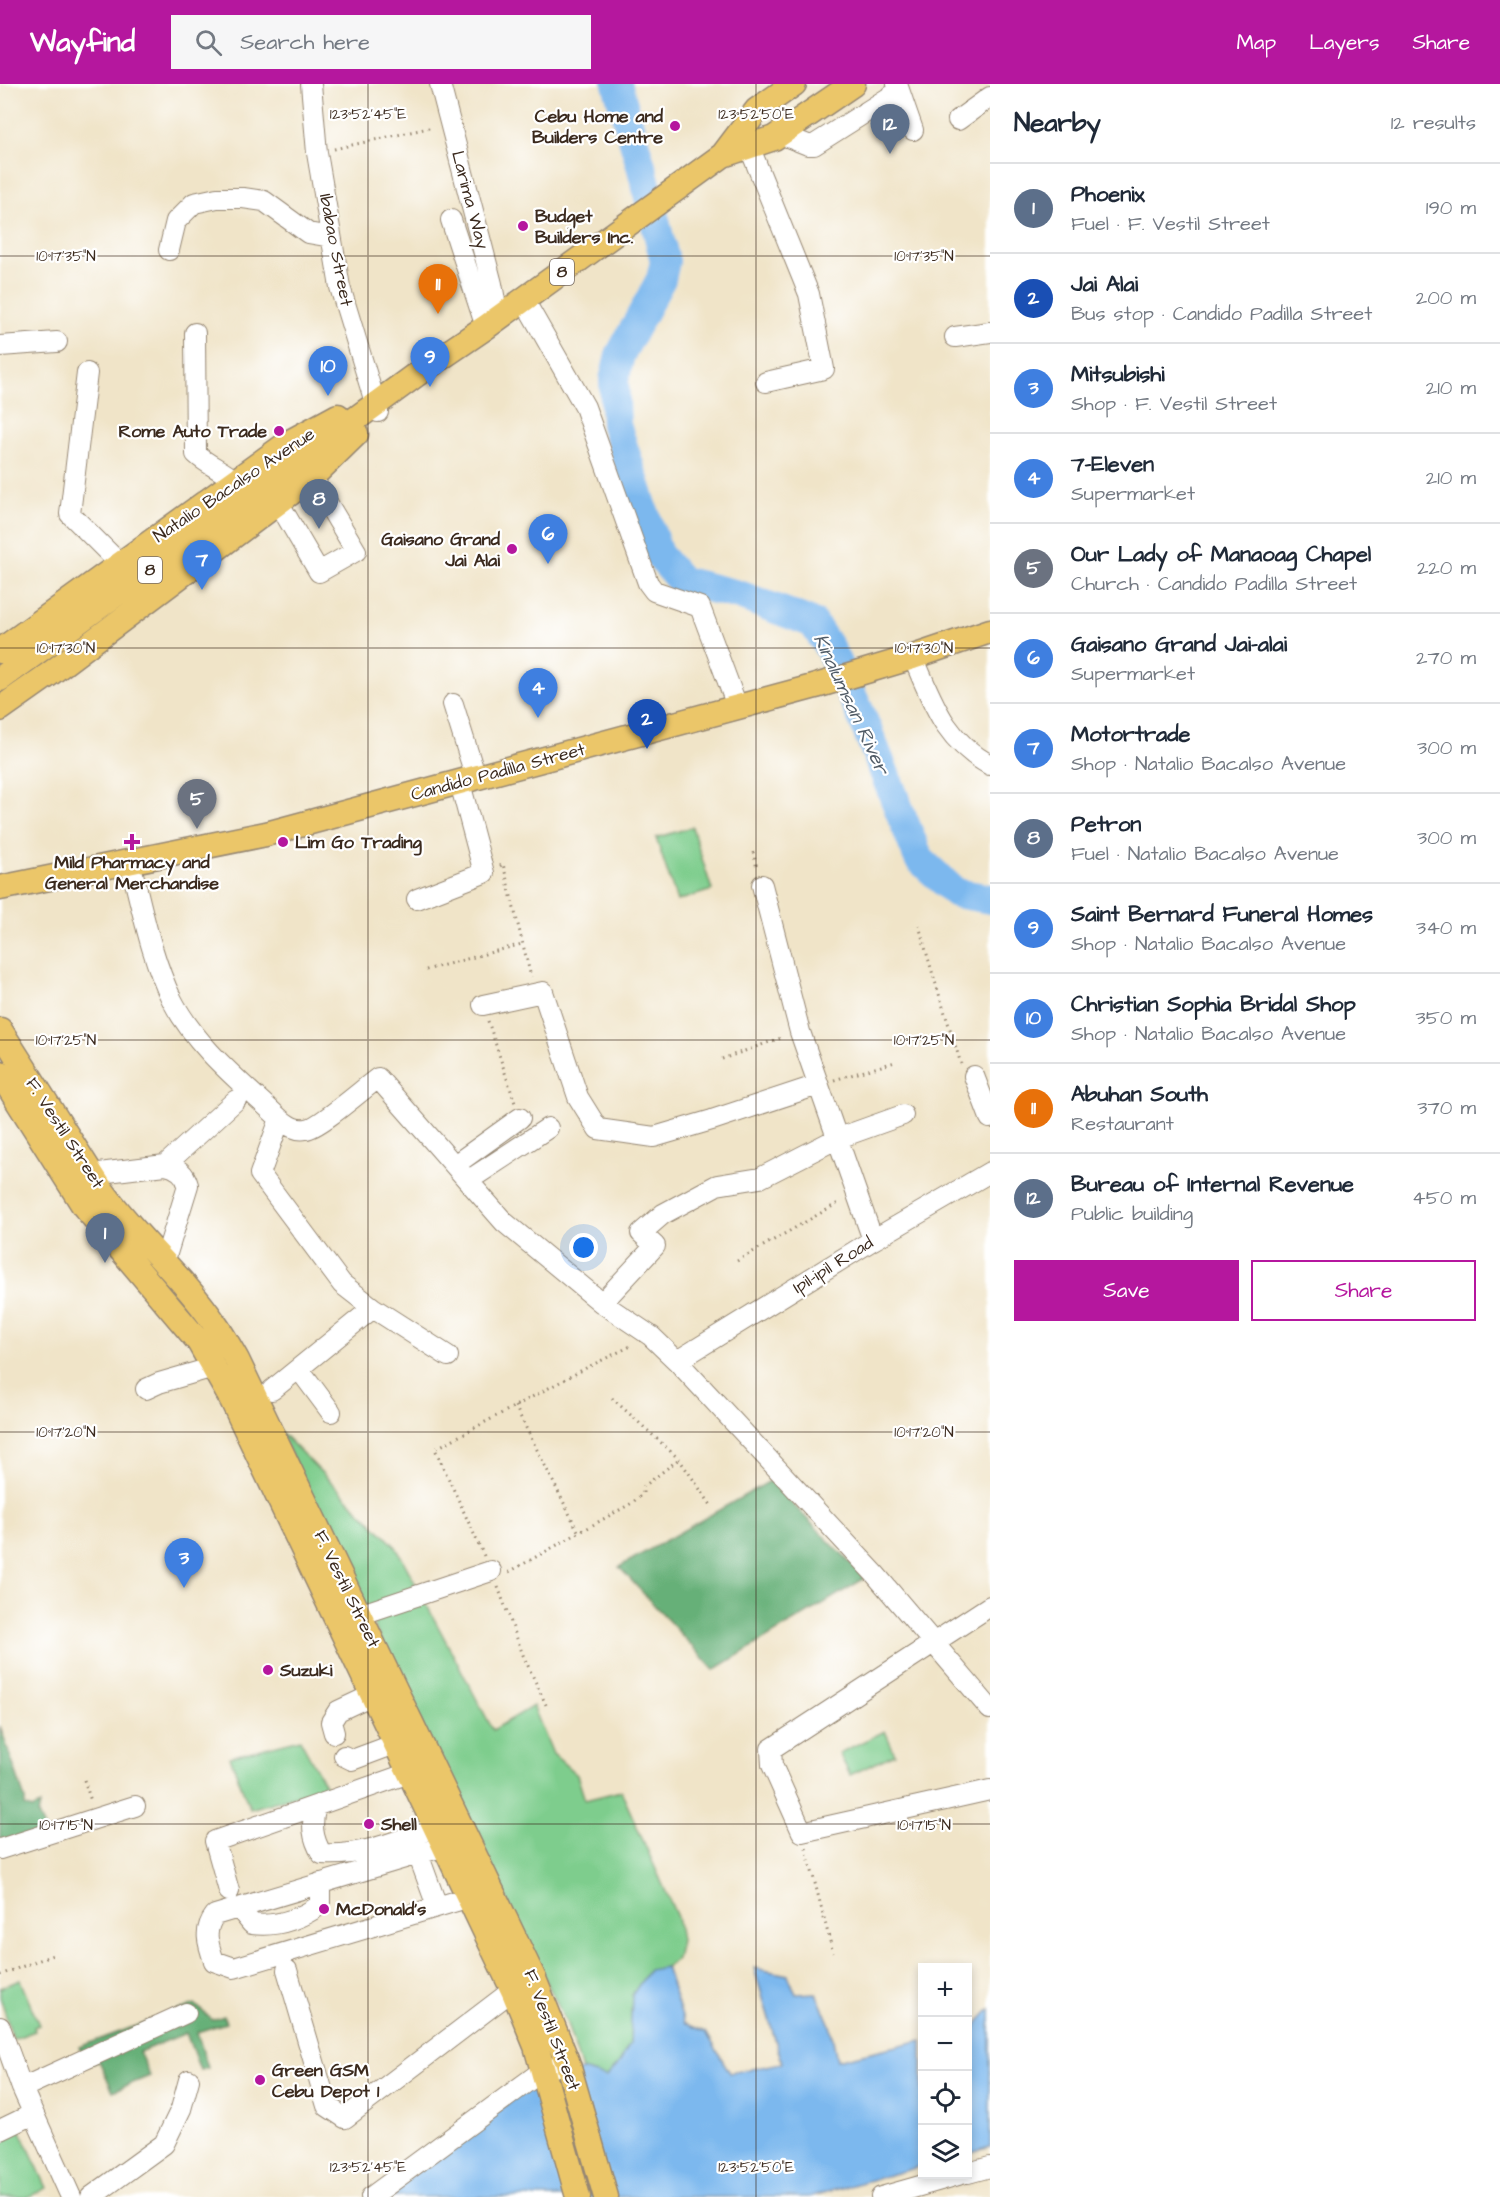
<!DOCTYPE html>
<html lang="en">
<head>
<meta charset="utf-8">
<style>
	:root { --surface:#fff; --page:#f6f6f7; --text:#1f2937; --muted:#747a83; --line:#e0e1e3; --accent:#b5179e }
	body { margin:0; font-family:"Architects Daughter",sans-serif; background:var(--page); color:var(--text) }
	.controls { position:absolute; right:18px; bottom:18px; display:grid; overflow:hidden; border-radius:0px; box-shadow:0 3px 9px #0003 }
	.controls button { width:54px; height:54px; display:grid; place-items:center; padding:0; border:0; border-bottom:2px solid var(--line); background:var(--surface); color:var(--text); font:30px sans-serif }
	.you { position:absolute; left:584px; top:1164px; width:21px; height:21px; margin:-15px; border:4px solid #fff; border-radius:50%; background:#1a73e8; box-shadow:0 0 0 9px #1a73e833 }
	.badge { display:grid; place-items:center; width:39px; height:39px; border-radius:50%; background:var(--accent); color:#fff; font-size:20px; font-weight:700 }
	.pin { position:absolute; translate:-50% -50px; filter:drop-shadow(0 2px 3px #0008) }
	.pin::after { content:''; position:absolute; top:32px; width:21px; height:18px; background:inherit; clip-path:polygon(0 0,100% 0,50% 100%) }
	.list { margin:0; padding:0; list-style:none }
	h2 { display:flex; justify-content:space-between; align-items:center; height:78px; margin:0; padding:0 24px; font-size:26px }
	h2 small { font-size:20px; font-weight:400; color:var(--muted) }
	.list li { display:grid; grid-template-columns:39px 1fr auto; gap:18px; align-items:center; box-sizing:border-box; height:90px; padding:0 24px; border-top:2px solid var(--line) }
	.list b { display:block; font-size:22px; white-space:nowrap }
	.list p { margin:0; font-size:20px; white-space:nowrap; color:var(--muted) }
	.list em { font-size:20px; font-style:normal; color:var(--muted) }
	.actions { display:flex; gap:12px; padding:18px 24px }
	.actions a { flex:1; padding:14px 0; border:2px solid var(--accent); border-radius:0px; text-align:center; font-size:21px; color:var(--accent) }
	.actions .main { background:var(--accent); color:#fff }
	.icon { flex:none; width:33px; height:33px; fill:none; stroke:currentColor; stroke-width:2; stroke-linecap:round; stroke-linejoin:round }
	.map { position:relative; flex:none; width:990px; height:2113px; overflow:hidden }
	header { display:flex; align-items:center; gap:36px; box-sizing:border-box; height:84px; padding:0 30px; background:var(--accent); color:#fff }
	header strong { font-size:28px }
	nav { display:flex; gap:33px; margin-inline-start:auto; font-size:21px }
	.search { width:420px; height:54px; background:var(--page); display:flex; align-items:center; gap:15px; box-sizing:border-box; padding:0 21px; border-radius:0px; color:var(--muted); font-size:22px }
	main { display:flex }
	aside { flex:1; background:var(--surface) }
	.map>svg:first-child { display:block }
</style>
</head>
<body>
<header>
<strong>Wayfind</strong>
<div class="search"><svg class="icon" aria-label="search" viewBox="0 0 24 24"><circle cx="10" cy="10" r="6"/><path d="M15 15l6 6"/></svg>Search here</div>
<nav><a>Map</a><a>Layers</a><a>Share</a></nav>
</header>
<main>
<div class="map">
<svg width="990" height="2113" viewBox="0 0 990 2113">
	<rect width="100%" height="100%" fill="#fff"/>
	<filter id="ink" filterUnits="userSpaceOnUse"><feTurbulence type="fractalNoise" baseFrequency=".0167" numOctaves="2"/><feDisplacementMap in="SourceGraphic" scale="12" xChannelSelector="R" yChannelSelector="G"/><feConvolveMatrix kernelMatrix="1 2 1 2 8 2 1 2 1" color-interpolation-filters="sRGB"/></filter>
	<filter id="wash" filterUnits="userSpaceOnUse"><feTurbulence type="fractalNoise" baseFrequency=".008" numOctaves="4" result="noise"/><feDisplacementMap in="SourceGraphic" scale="24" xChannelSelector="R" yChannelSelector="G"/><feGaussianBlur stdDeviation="1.35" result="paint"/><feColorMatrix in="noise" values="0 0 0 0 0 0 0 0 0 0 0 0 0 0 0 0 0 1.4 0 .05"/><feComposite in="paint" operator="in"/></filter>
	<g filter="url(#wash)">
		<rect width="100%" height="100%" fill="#f0e4c8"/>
		<!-- green -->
		<path fill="#7ecd8d" stroke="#5c7c56" stroke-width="1.5" d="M692,743L712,806L677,817L656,754Z
			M279,1346L396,1463L493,1646L533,1622L553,1670L577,1691L585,1716L621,1707L677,1833L681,1856L677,1875L666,1883L649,1887L632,1911L630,1960L617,1982L606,1993L582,1986L567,1940Z
			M885,1647L895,1670L850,1691L839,1669Z
			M300,1655L326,1703L250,1725L230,1673Z
			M20,1896L39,1941L34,1943L35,1947L13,1955L0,1913V1904Z
			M19,2043L47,2104L28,2113H0V2052Z"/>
		<!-- forest -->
		<path fill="#66b078" stroke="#506d4b" stroke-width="1.5" d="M770,1397L865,1494L714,1586L619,1483Z
			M0,1642L25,1715V1722L32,1725L40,1721L38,1731L45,1746L0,1761Z
			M195,1920L212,1936L224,1932L226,1939L197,1948L208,1984L200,1986L186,1949L139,1968L150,1992L113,2007L99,1977L87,1981L79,1963Z"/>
		<!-- water -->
		<path fill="#7bb8ee" stroke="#5b7186" stroke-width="1.5" d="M666,1883L684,1939L706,1948L730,1989L782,1979L754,1884L788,1891L796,1910L816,1909L830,1941L837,1976L922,1956V2082L809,2113H382L533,2001L582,1986L606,1993L617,1982L630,1960L632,1911L649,1886Z
			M990,1925V2063L968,2070V1954L979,1937Z"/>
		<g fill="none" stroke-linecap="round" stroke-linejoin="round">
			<!-- river -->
			<path stroke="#7bb8ee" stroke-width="30" d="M617,0L642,85L665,177L661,195L620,271L614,296L616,341L658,470L681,497L739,511L813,539L830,565L862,633L919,775L956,809L990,815"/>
		</g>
	</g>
	<g filter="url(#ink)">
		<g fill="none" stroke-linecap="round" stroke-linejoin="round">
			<!-- minor casing -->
			<g stroke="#968773" stroke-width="22">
				<path id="minor" d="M311,0L317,69L340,203L378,328
					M440,0L492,200L498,233
					M897,0L913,46
					M958,36L990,13
					M741,50L749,62L809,210L824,285L766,298
					M780,50L808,61H814L896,9L898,5
					M451,136L486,243
					M169,166L176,137L194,119L217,114H243L264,117L308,149L331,153
					M524,216L585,323L648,499L654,507L700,523L737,622
					M195,249L196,370C209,382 221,385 235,397
					M955,253L990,248
					M0,262L57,258
					M87,289L70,430L120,480
					M278,418L319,488L356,467L312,393
					M913,573C933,618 944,656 990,681
					M453,620L476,694
					M130,778C142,824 151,873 172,916C196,963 242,999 280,1035C288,1041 295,1047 306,1045C319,1044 364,1004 378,994L504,1138L602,1219L651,1252L677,1277L875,1490L990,1625
					M762,801L800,948L873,1156
					M417,815L484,789L460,699
					M483,921L543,908L578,1013L598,1045L654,1053L712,1036L818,1001
					M974,992L990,1034
					M280,1035L260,1090L342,1200L373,1224L448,1272
					M456,1080L520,1034
					M165,1081L236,1016
					M91,1090L165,1081C177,1083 185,1089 188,1101L164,1179
					M469,1096L548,1044
					M602,1219L655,1162L641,1149L663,1130L717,1101L760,1094L836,1055L903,1031
					M677,1277L873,1156L990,1088
					M299,1285L331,1328
					M146,1305L159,1299L214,1283
					M272,1306L373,1224
					M990,1522L771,1665L772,1681L802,1748L990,1706
					M359,1531L491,1487
					M334,1649L331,1638L338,1627L372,1611
					M344,1672L352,1676L395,1660
					M316,1722C311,1740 312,1754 322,1770C362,1773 399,1756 436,1743
					M445,1762L215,1831C203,1846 208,1860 214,1877L234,1884L470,1813
					M0,1765L135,1722
					M418,1770L437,1822
					M229,1807L215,1757L409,1689
					M239,1824L252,1840C276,1843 300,1835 320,1821V1799
					M287,1886L327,2022L345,2034L513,1906
					M0,1943L22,2004L71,2113
					M22,2004L186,1929
					M0,2046L33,2030
					M968,2089L990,2083
					M91,2113L164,2060L181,2025L189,1996
					M371,2113L542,1987L554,1983
					M881,2113L962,2090"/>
			</g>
			<!-- major casing -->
			<g stroke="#968773" stroke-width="27">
				<path id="major" d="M723,71L774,54L853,0
					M0,567L288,359L338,332
					M0,595L417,290L486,243L723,71L757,26L794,0
					M0,625L51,589L312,393L356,350
					M0,804L266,750L816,602L913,573L990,547
					M0,946L101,1105C135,1153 182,1191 215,1240C223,1251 230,1264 237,1276L534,1895L567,1977L606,2113
					M0,989L84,1122L199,1258L232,1316L513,1906L536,1962L578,2113"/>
			</g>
			<!-- path -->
			<path stroke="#968773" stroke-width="3" stroke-dasharray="1.5 4.5" stroke-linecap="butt" d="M334,65L433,43
				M753,768L757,784
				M500,782L503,780L531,893
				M919,841C931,888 947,934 961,980
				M426,886L522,860
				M488,937L515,1019
				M722,975L784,953
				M834,996L895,978
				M737,1177L840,1118
				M612,1314L679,1375L711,1421
				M515,1322L579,1449
				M484,1472L435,1365L588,1283L633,1261
				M509,1488L632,1419L643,1409V1403L679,1375
				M498,1503L523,1571L547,1623
				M84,1696L91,1717
				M806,1764L833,1869
				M0,1891L53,1871"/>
			<!-- minor -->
			<use href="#minor" stroke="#fff" stroke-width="20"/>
			<!-- major -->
			<use href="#major" stroke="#ebc669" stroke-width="24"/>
		</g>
	</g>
	<!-- ticks -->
	<path fill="none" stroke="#3b2a1e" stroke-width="1.5" stroke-opacity="0.45" d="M368,0V2113M756,0V2113M0,172H990M0,564H990M0,956H990M0,1348H990M0,1740H990"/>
	<!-- markers -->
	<g fill="#b5179e" stroke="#fff" stroke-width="2">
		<circle cx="675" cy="42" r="6"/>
		<circle cx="523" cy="142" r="6"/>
		<circle cx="279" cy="347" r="6"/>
		<circle cx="512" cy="465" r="6"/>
		<path d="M129 749h6v6h6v6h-6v6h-6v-6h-6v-6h6z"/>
		<circle cx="283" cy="758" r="6"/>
		<circle cx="268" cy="1586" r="6"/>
		<circle cx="369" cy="1740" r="6"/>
		<circle cx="324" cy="1825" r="6"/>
		<circle cx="260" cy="1996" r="6"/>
	</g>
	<g text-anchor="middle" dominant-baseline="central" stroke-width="4.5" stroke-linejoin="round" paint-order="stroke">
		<!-- shield labels -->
		<g fill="#fff" stroke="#766a62" stroke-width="1.5">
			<rect x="550" y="175" width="24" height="26" rx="4.5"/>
			<rect x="138" y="473" width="24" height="26" rx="4.5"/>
		</g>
		<g font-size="16" font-weight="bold" fill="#3b2a1e">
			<text x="562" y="188">8</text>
			<text x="150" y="486">8</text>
		</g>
		<!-- poi labels -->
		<g font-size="18" font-weight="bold" fill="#3b2a1e" stroke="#fff" text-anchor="start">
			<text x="663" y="32" text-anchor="end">Cebu Home and<tspan x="663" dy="21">Builders Centre</tspan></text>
			<text x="535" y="132">Budget<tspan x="535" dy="21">Builders Inc.</tspan></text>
			<text x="267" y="347" text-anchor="end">Rome Auto Trade</text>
			<text x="500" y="455" text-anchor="end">Gaisano Grand<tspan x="500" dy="21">Jai Alai</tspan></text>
			<text x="295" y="758">Lim Go Trading</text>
			<text x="132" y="778" text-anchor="middle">Mild Pharmacy and<tspan x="132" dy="21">General Merchandise</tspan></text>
			<text x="280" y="1586">Suzuki</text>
			<text x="381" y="1740">Shell</text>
			<text x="336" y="1825">McDonald's</text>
			<text x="272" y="1986">Green GSM<tspan x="272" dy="21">Cebu Depot 1</tspan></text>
		</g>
		<!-- street labels -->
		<g font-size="18" fill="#3b2a1e" stroke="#fff">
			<text transform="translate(470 116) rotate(75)">Larima Way</text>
			<text transform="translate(336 166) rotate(79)">Ibabao Street</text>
			<text transform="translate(234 401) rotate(-34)">Natalio Bacalso Avenue</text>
			<text transform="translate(498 688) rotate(-15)">Candido Padilla Street</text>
			<text transform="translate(65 1049) rotate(57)">F. Vestil Street</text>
			<text transform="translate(833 1181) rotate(-32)">Ipil-ipil Road</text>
			<text transform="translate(347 1505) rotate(64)">F. Vestil Street</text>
			<text transform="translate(552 1946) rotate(69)">F. Vestil Street</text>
		</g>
		<!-- water labels -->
		<g font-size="20" font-style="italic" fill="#515c67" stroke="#fff">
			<text transform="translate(851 620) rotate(65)">Kinalumsan River</text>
		</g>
	</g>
	<g font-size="15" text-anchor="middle" fill="#3b2a1e" stroke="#fff" stroke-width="4.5" stroke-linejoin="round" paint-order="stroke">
		<text x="368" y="35">123°52'45"E</text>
		<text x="756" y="35">123°52'50"E</text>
		<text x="66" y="177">10°17'35"N</text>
		<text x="924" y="177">10°17'35"N</text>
		<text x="66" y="569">10°17'30"N</text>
		<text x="924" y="569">10°17'30"N</text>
		<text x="66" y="961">10°17'25"N</text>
		<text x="924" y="961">10°17'25"N</text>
		<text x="66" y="1353">10°17'20"N</text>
		<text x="924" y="1353">10°17'20"N</text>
		<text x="66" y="1746">10°17'15"N</text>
		<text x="924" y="1746">10°17'15"N</text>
		<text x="368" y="2088">123°52'45"E</text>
		<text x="756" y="2088">123°52'50"E</text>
	</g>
</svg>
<div class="controls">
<button>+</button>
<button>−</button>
<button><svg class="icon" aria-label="locate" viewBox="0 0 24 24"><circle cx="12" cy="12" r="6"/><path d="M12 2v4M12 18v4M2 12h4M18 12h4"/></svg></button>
<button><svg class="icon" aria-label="layers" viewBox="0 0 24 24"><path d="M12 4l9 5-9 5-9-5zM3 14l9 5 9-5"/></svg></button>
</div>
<div class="you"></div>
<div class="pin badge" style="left:105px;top:1179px;background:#5c6f8a">1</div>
<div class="pin badge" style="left:647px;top:665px;background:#1a4fb4">2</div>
<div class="pin badge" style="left:184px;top:1504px;background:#3f7fe0">3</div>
<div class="pin badge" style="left:538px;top:634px;background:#3f7fe0">4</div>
<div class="pin badge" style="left:197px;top:745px;background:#6b7280">5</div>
<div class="pin badge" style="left:548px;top:480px;background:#3f7fe0">6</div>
<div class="pin badge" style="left:202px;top:506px;background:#3f7fe0">7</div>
<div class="pin badge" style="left:319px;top:445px;background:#5c6f8a">8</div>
<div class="pin badge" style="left:430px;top:303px;background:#3f7fe0">9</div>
<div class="pin badge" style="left:328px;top:312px;background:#3f7fe0">10</div>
<div class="pin badge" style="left:438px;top:230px;background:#e8710a">11</div>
<div class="pin badge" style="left:890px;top:70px;background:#5c6f8a">12</div>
</div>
<aside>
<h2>Nearby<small>12 results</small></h2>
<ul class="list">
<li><span class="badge" style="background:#5c6f8a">1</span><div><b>Phoenix</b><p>Fuel · F. Vestil Street</p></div><em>190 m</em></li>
<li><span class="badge" style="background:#1a4fb4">2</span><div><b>Jai Alai</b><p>Bus stop · Candido Padilla Street</p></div><em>200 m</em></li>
<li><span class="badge" style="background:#3f7fe0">3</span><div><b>Mitsubishi</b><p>Shop · F. Vestil Street</p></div><em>210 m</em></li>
<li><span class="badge" style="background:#3f7fe0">4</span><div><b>7-Eleven</b><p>Supermarket</p></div><em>210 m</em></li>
<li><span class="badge" style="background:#6b7280">5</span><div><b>Our Lady of Manaoag Chapel</b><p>Church · Candido Padilla Street</p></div><em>220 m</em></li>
<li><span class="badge" style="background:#3f7fe0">6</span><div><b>Gaisano Grand Jai-alai</b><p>Supermarket</p></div><em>270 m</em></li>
<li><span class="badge" style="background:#3f7fe0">7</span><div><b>Motortrade</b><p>Shop · Natalio Bacalso Avenue</p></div><em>300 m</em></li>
<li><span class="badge" style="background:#5c6f8a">8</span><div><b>Petron</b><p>Fuel · Natalio Bacalso Avenue</p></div><em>300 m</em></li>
<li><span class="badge" style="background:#3f7fe0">9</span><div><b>Saint Bernard Funeral Homes</b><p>Shop · Natalio Bacalso Avenue</p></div><em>340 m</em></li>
<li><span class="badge" style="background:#3f7fe0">10</span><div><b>Christian Sophia Bridal Shop</b><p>Shop · Natalio Bacalso Avenue</p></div><em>350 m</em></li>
<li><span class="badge" style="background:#e8710a">11</span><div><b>Abuhan South</b><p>Restaurant</p></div><em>370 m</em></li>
<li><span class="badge" style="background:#5c6f8a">12</span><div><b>Bureau of Internal Revenue</b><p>Public building</p></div><em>450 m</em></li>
</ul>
<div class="actions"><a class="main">Save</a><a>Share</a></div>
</aside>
</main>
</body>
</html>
